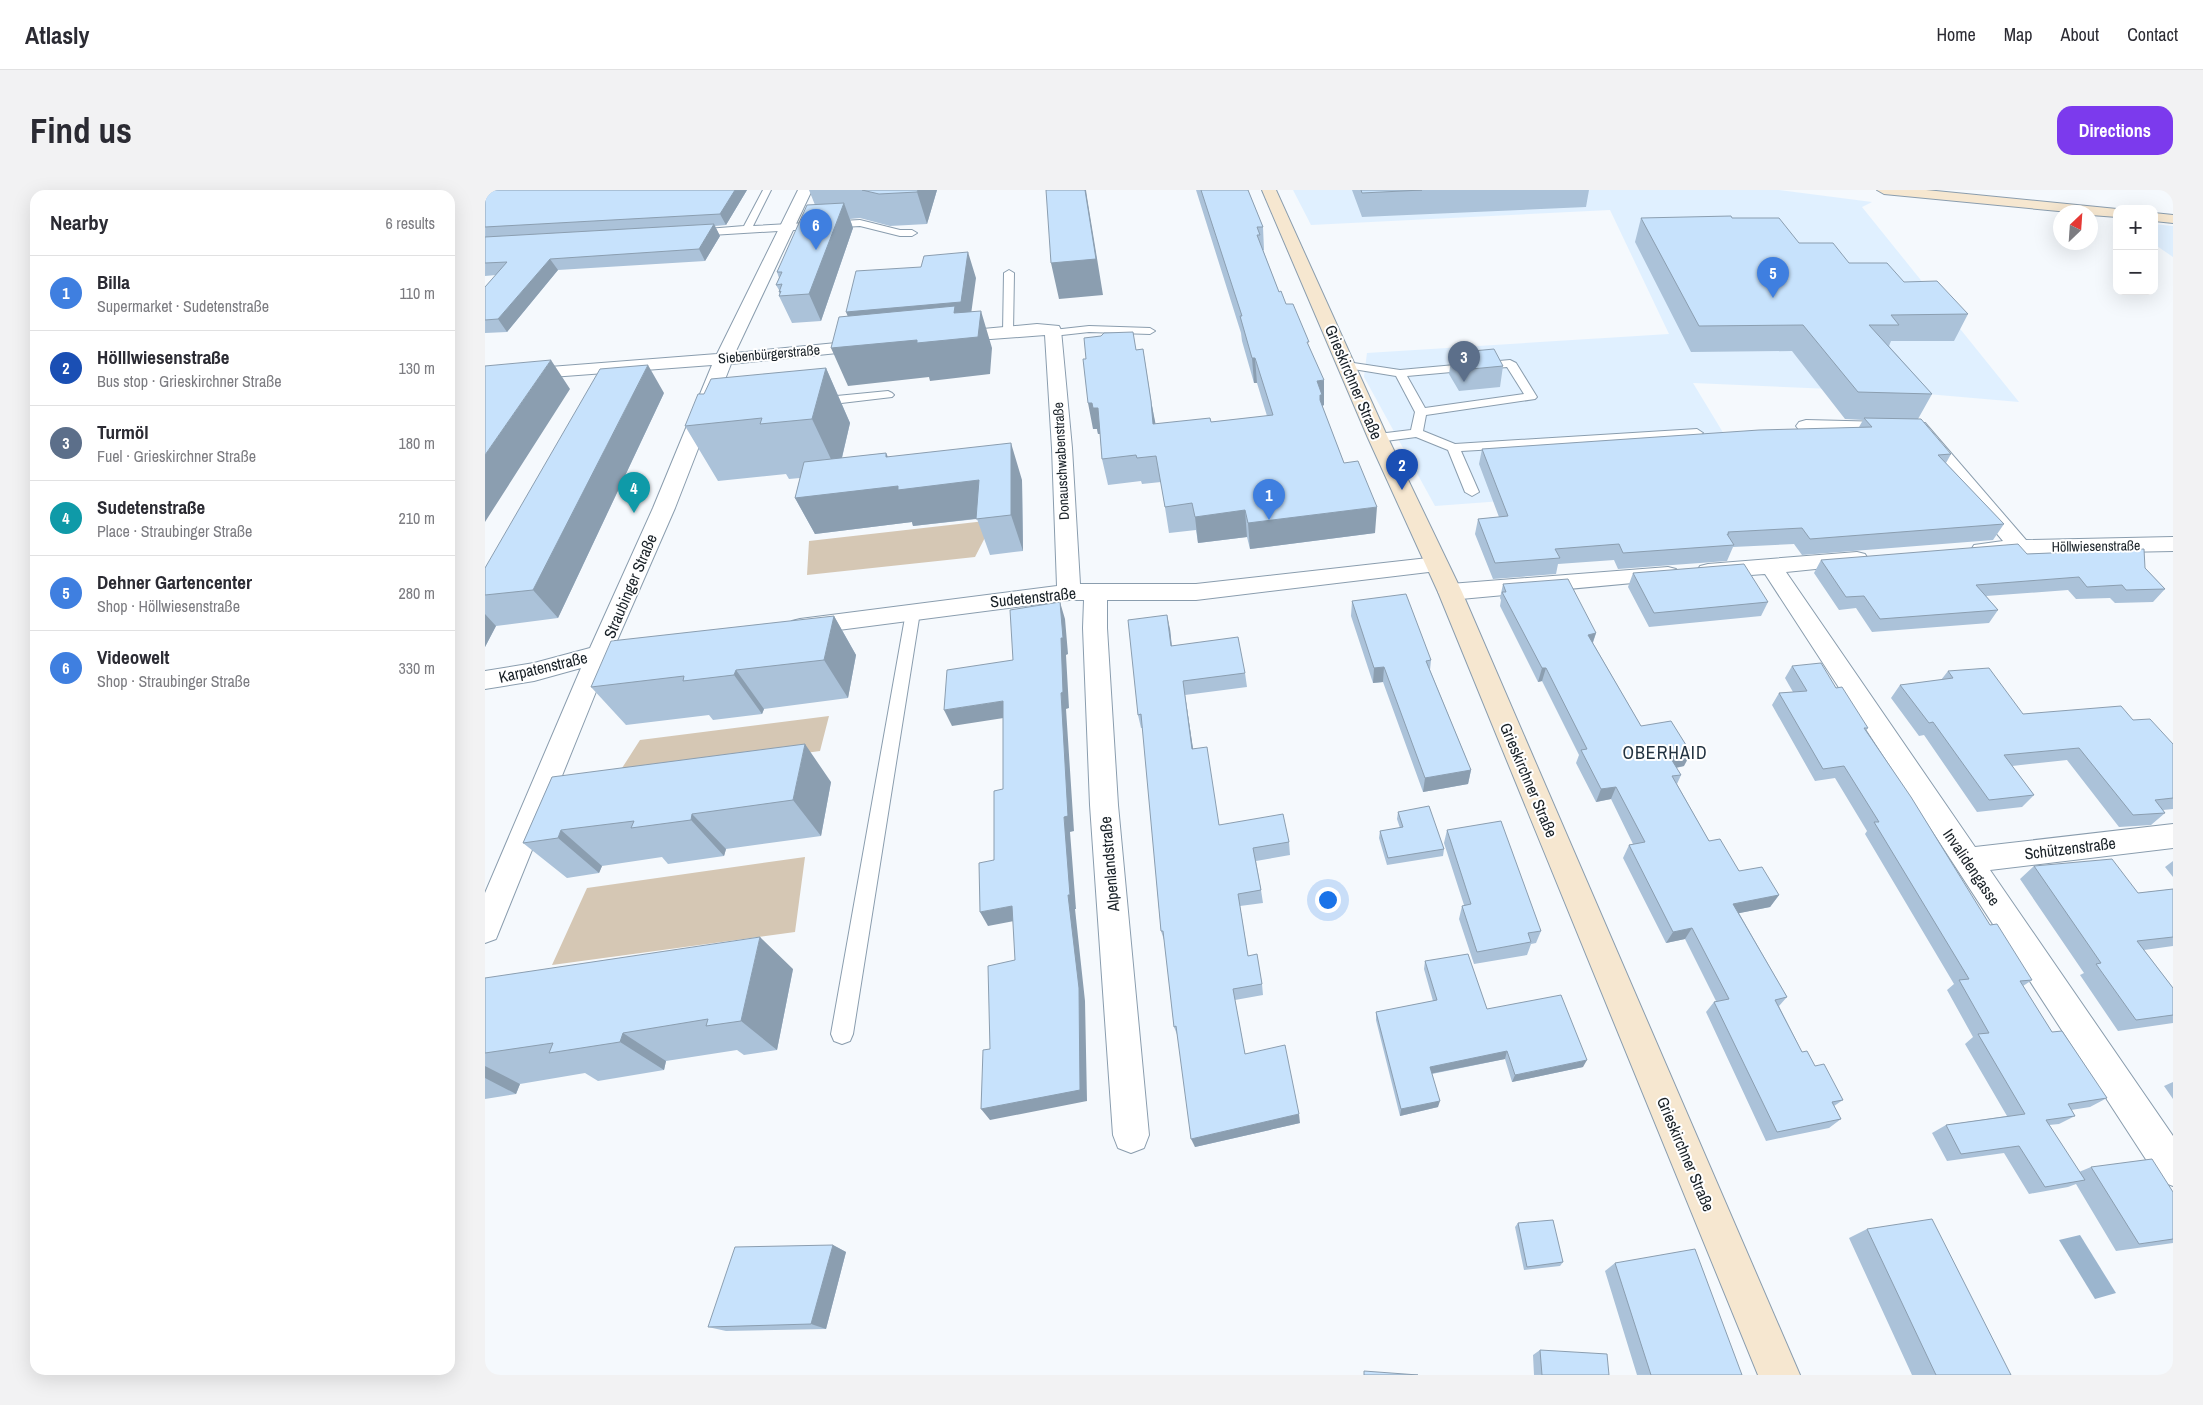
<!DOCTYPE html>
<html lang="en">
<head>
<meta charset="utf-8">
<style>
	:root { --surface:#fff; --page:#f2f2f3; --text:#2b2b33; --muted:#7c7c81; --line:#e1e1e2; --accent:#7c3aed }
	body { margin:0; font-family:"Archivo Narrow",sans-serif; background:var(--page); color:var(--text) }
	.controls { position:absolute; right:15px; top:15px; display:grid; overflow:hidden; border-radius:10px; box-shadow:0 5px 20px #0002 }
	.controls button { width:45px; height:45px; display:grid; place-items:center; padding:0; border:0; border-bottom:1px solid var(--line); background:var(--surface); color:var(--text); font:25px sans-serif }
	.compass { position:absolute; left:1568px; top:15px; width:45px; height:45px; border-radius:50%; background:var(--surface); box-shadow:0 5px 20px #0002; rotate:25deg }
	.you { position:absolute; left:842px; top:709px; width:18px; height:18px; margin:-12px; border:4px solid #fff; border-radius:50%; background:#1a73e8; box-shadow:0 0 0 8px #1a73e833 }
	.badge { display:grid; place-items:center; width:32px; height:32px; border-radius:50%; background:var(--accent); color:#fff; font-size:16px; font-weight:700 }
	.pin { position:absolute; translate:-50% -41px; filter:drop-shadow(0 1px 2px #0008) }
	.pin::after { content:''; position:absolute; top:26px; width:18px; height:15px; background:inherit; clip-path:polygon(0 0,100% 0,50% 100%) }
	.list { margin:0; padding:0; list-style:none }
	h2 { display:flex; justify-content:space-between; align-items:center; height:65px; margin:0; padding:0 20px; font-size:21px }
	h2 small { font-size:16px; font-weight:400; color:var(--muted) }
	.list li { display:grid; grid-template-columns:32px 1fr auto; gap:15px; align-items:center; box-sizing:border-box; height:75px; padding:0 20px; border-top:1px solid var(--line) }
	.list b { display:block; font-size:19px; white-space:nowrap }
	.list p { margin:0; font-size:16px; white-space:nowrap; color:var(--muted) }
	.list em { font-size:16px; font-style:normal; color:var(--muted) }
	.map { position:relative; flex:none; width:1688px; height:1185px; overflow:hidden; border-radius:15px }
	header { display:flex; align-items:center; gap:30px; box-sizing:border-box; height:70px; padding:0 25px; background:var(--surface); border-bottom:1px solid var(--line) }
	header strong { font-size:24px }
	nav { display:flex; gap:28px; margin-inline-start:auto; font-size:18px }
	.intro { display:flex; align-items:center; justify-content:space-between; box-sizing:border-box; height:120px; padding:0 30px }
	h1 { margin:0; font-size:35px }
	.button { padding:12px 22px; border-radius:15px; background:var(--accent); color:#fff; font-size:18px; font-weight:700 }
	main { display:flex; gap:30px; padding:0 30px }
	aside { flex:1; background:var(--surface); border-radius:15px; box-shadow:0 5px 20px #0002 }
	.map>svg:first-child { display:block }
</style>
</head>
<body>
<header>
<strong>Atlasly</strong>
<nav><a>Home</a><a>Map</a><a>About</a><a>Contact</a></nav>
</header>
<div class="intro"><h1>Find us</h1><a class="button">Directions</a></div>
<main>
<aside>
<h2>Nearby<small>6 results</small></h2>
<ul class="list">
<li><span class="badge" style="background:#3f7fe0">1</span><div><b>Billa</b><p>Supermarket · Sudetenstraße</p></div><em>110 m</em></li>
<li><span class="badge" style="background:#1a4fb4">2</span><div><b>Hölllwiesenstraße</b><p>Bus stop · Grieskirchner Straße</p></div><em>130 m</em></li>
<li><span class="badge" style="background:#5c6f8a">3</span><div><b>Turmöl</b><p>Fuel · Grieskirchner Straße</p></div><em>180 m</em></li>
<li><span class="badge" style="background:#0f9aa8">4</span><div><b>Sudetenstraße</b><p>Place · Straubinger Straße</p></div><em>210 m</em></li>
<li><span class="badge" style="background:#3f7fe0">5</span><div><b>Dehner Gartencenter</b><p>Shop · Höllwiesenstraße</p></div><em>280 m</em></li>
<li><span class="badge" style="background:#3f7fe0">6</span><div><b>Videowelt</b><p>Shop · Straubinger Straße</p></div><em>330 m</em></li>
</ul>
</aside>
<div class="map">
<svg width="1688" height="1185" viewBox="0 0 1688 1185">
	<rect width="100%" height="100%" fill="#f5f9fd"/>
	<!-- built -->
	<path fill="#e0f0ff" d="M808,0H1294L1387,12L1377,17L1534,212L1419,202L1208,193L1268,292L950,316L879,187L882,163L1184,144L1125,20L826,35Z
		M1669,34L1688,36V67L1669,54Z"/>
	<!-- green -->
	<path fill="#d5c7b4" d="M509,330L490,367L322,385L324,351Z
		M344,526L335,561L130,589L155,550Z
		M320,667L310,742L67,775L102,698Z"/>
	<!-- water -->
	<path fill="#9bb5ce" d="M1595,1045L1631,1103L1610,1109L1574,1050Z"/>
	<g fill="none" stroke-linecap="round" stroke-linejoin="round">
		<!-- service casing -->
		<g stroke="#8a9dae" stroke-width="2">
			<path id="service" d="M278,0H286L268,36L375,30L415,40H427L432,43L427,46H415L375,36L210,46L205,43L210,40L259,36Z
				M524,80L529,83L528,142L523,145L518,142L519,83Z
				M604,136L665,138L670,141L665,144L604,142L568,146L563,143L568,140Z
				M1025,170L1031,173L1052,207L1050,209L941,225L938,241L970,254L1212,239L1218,243L1212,247L976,261L994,302L987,306L980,302L963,260L931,247L893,252L887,248L893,244L926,240L930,222L911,186L862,178L856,175L862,172L915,180ZM1022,177L1039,204L940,218L922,186Z
				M403,201L407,203L409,205L407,207L331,216L325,212L331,208Z
				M428,417L433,418L435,422L368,844L365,851L357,854L349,851L346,844L421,422L423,418Z"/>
		</g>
		<!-- minor casing -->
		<g stroke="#8a9dae" stroke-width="2">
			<path id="minor" d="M313,0H327L250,163L382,150L388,151L391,155L388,159L382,160L246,174L190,318L131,453L158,450L167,452L170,458L167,464L123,472L15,739L11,749L0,753V703L96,478L49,491L0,499V481L49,473L105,458L168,318L227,175L0,192V182L232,164Z
				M552,134L574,136L576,140L587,258L595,394H711L952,367L960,369L963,374L960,379L952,381L711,410H622V438L633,615L664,945L659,958L646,963L633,958L628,945L605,615L598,438L599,410H584L315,445L307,443L303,437L307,431L315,429L572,396L567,258L560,145L465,152L459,151L456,147L459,143L465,142Z
				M1321,230L1440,233L1541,350L1688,347V361L1535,364L1497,367L1489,365L1486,360L1489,355L1518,351L1428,243L1314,240L1311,236L1314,232Z
				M1372,362L1380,364L1383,369L1380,374L1301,382L1490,657L1688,634V658L1505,680L1688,946V996L1675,991L1280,384L1223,388L1215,386L1212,381L1215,376L1223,374Z
				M1183,377L1191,379L1194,384L1191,389L965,410L957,407L953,402L957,397L965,394Z"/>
		</g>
		<!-- secondary casing -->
		<g stroke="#8a9dae" stroke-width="2">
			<path id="secondary" d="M777,0H791L903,248L977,402L1315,1185H1273L953,402L883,248Z
				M1392,0H1441L1632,19V27L1606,25V22H1584L1399,4Z
				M1669,23L1688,25V33L1669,31Z"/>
		</g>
		<!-- service -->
		<use href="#service" fill="#fff" fill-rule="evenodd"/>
		<!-- minor -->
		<use href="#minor" fill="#fff" fill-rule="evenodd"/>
		<!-- secondary -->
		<use href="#secondary" fill="#f6e7d0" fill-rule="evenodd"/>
	</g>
	<!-- wall -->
	<path fill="#abc2d9" d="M0,0H262L241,35L230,36L235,46L220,71L73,80L22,142L0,143V97L11,85L0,86Z
		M324,0H452L442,34L405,36L375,28L365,29L368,38L336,131L307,133L294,106L295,105L294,102V100L291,95L294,88L292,82L330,15Z
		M711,0H763L778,37L779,60H778L794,102L824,157L839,215L837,216L859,273L890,343L765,359L762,347L713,353L711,340L684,343L676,292L657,294L656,291L623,295L617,269L615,244H613L612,239H608L651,160L658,159L670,234L726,232L782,226L772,193H769L757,151L756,143Z
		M867,0H1104L1101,17L877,27Z
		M1156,28H1247L1364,73L1419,92L1483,124L1469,151H1406L1404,156L1447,204L1433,229L1466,264L1461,273L1519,334L1508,350L1317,365L1309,354L1248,357L1242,371L1133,379L1129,370L1073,374L1071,384L1008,389L990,344L993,329L1014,327L994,274L997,259L1374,237L1378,230L1360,229L1307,161L1206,162L1150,52Z
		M967,163L1018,176L1015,197L974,201L964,184Z
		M341,178L365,233L357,268L401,263L403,267L537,290L538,361L505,365L492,329L428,336L427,332L330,344L310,308L315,288L304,289L301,284L233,291L200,236L219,204Z
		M179,203L73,428L11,436L0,457V378Z
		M1542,364L1660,378L1680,399L1668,412L1630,413L1625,408L1591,409L1583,400L1501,406L1513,420L1504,433L1387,442L1371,418L1354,420L1329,383L1336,370Z
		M1148,383L1283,412L1276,426L1164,437L1143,397Z
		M1018,394L1111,443L1108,453L1156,536L1199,576L1191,578L1196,585L1192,594L1224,651L1254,681L1294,705L1285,717L1254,723L1302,807L1294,816L1317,862L1358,910L1349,916L1356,929L1344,938L1281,951L1221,822L1229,812L1231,811L1200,749L1181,753L1138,668L1144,655L1148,654L1126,609L1111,612L1091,573L1094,565L1057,491L1053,492L1015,416L1016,410L1015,408Z
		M867,411L946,470L945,480L986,580L983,594L938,602L898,492L888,493L866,426Z
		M349,426L371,465L363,508L279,519L277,524L228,530L224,525L141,535L106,497Z
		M685,439L687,456L760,483L762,497L700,505L708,559L734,635L804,652L805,665L771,671L776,700L778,713L755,716L763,766L777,794L778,805L750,810L760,864L815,933L710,957L693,847L689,837L680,753L676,741L658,538H656L653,525Z
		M1307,476L1351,498L1383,538L1381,541L1505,735L1547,790L1538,796L1567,842L1622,908L1605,917L1586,920L1590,926L1574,934L1564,935L1594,982L1606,977L1688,1002V1053L1631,1061L1591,994L1583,997L1544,1004L1519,963L1462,971L1447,943L1461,935L1522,926L1480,854L1488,847L1462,800L1469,794L1380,644L1382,641L1350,588L1330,591L1287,515L1294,503L1308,502L1300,488Z
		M1463,481L1538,524L1648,530L1688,554V619L1678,620L1680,623L1666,635L1634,637L1582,570L1527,576L1549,605L1537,617L1492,622L1439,545L1434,546L1406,508L1415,495L1456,490Z
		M67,587L346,592L336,646L241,659L239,666L183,674L177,667L117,676L114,683L82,688L38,653Z
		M913,622L959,659L958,666L902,675L894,648L895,641L915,638L912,629Z
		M962,640L1056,741L1051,753L1046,754L1042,765L989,774L974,729L977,716L979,715L959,653Z
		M1688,671V687L1680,677Z
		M1549,676L1653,703L1688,699V756L1659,760L1688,798V833L1633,841L1595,785L1599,783L1535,689Z
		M940,771L1002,819L1098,877L1027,892L1020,869L947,884L953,917L915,926L891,830V822L948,811L939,779Z
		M308,779L292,860L259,865L252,860L181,871L179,880L113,891L100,883L35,894L31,904L0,909V788Z
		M1688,892V909L1679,896Z
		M1033,1033L1078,1072L1075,1076L1039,1080L1030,1037Z
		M1382,1039L1526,1185H1427L1364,1048Z
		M348,1055L361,1062L341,1139L241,1141L223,1137Z
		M1130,1073L1257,1185H1152L1120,1081Z
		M1055,1160L1124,1185H1049L1048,1165Z"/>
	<!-- shaded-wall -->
	<path fill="#8b9eb0" d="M250,0H262L241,35L235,24Z
		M433,0H452L442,34L432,2Z
		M600,0H601L602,7L618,105L574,109L566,73Z
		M359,13L368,38L336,131L324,104Z
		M229,34L235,46L220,71L214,59Z
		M483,62L491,88L484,139L496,121L507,158L505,184L445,191L444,187L363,196L346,158L372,149L361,122Z
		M65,69L73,80L22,142L13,129Z
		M767,168H770L772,193H769Z
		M66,170L85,199L0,332V265Z
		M163,175L179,203L73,428L48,400Z
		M341,178L365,233L353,284L327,229Z
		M839,190V215L837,216V230L832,191Z
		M666,211L671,236L668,234Z
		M603,213H607L613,218L618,244H613L612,239H608Z
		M526,253L537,290L538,361L526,325Z
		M401,263L417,299L494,290L506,327L428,336L427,332L330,344L310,308L401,267Z
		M892,317L890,343L765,359L763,333Z
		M760,320L762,347L713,353L710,327Z
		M575,412L580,429L583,464L581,465L584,518L581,519L589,641L585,642L591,719H590L600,811L602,911L505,930L496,919L583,705L579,627L576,503Z
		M0,424L11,436L0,457Z
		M682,425L685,439L688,470L686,456Z
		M349,426L371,465L363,508L339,470Z
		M1111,443L1106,457L1103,445Z
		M899,477L898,492L888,493L889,478Z
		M1057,478H1061L1057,491L1053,492Z
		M251,480L279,519L277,524L249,485Z
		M698,491L700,505L710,572L707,559Z
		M518,511L525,527L467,536L459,520Z
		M320,554L346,592L336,646L308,610Z
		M1206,563L1199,576L1179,580L1185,567Z
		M986,580L983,594L938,602L940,588Z
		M1131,597L1126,609L1111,612L1116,599Z
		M207,624L241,659L239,666L206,630Z
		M76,640L117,676L114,683L73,648Z
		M1294,705L1285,717L1240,726L1248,714Z
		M527,716L534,730L503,736L495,722Z
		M1207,738L1200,749L1181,753L1188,742Z
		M275,747L308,779L292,860L256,831Z
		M138,843L181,871L179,880L135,852Z
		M1022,861L1020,869L944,884L945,877Z
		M1102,870L1098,877L1027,892L1030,885Z
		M0,876L35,894L31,904L0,888Z
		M955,911L953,917L915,926L916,919Z
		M814,924L815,933L710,957L706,949Z
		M348,1055L361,1062L341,1139L326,1134Z"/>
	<!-- building -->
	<path fill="#c7e2fc" stroke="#8b9eb0" d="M0,0H250L235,24L0,37Z
		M377,0H433L432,2L394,4Z
		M561,0H600L611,69L566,73Z
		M716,0H763L778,37H772L775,45H772L794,102L796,101L801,114H808L824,152H822L839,190L832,191L837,205H835V210L859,273L873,271L892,317L763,333L760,320L710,327L707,313L680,317L671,266L652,268L651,265L617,269L613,218H608L607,213H603L598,169H601L599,148L616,146L619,143L648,142L651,160L658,159L666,211L668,234L725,228L726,232L788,225L770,168H767L755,126H757Z
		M876,0H937L877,3Z
		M359,13L324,104L294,106L296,101L294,102L297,94L291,95L297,82H292L322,15Z
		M1246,26L1247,28H1294L1314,53H1348L1364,73H1402L1419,92L1452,91L1483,124L1406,125L1414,135H1384L1447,204L1373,202L1318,135L1214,136L1156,28Z
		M229,34L214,59L65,69L13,129L0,130V97L22,72L0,73V47Z
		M483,62L476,112L361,122L371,81L436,77L439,66Z
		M470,116L469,123L496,121L493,147L432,153V150L346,158L354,127Z
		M1009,159L1018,176L976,180L967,163Z
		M66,170L0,265V176Z
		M163,175L48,400L0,405V378L115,179Z
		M341,178L327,229L275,234L277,228L200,236L213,204H219L226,189Z
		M1379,228L1436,229L1466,264L1453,265L1519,334L1325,349L1317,338L1243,342L1244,344H1242L1249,355L1138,363L1134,354L1070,359L1075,368L1010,373L993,329L1023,326L997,259L1274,240L1387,237Z
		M526,253V325L491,329L494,290L413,300V296L310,308L319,272L401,263V267Z
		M1533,354L1542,364L1659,359L1660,378L1680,399L1641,400L1637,395L1602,397L1594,387L1491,395L1513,420L1395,429L1379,406L1361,407L1336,370Z
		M1259,374L1283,412L1169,423L1148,383Z
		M1083,389L1111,443L1103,445L1156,536L1186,531L1206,563L1185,567L1196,585L1187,586L1224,651L1235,649L1254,681L1277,677L1294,705L1248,714L1302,807L1290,810L1317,862L1322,861L1330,876L1339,874L1358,910L1347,912L1356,929L1292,942L1229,812L1244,809L1207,738L1188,742L1144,655L1160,652L1131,597L1116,599L1096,560L1102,559L1061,478H1057L1017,402H1021L1018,394Z
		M921,404L946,470L941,471L986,580L940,588L899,477L889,478L867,411Z
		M575,412L578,448H576L578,502L576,503L583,626L579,627L585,705H583L594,798L595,900L496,919L498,860L505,859L503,776L530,770L527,716L495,722L494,673L509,670V601L518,599V511L459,520L462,480L528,470L525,420Z
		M682,425L686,456L753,447L760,483L698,491L707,559L722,557L734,635L798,624L804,652L768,658L776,700L753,704L763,766L772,764L777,794L748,799L760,864L800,855L814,924L706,949L691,836L689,837L678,741H676L656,524L653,525L643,430Z
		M349,426L339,470L251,480L249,485L198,491L199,486L106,497L126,451Z
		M1336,473L1351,498L1357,497L1383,538H1379L1426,607L1505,735L1512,734L1547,790L1535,791L1567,842L1577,841L1622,908L1583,914L1590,926L1561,930L1600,990L1560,997L1534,956L1476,964L1461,935L1540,924L1493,844L1504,843L1474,790L1484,789L1389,632H1394L1359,576L1338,579L1294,503L1322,501L1307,476Z
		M1504,478L1538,524L1636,516L1648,530L1665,529L1688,554V608L1670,610L1680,623L1648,625L1594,558L1519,565L1549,605L1504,610L1448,532L1444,533L1415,495L1468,488L1463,481Z
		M320,554L308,610L207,624L206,630L146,638L149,631L76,640L73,648L38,653L67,587Z
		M944,616L959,659L903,668L895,641L918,637L913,622Z
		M1016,631L1056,741L1043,743L1046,752L992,762L977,716L986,714L962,640Z
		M1627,669L1653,703L1688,699V747L1652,751L1688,798V825L1651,830L1611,774L1616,773L1549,676Z
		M275,747L256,831L221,836L223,829L138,843L135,852L64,863L68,853L0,863V788Z
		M983,764L1002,819L1076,805L1102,870L1030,885L1022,861L945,877L955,911L916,919L891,822L952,810L940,771Z
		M1667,969L1688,1002V1049L1654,1054L1606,977Z
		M1447,1029L1526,1185H1451L1382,1039Z
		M1068,1030L1078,1072L1042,1077L1033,1033Z
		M348,1055L326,1134L223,1137L250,1057Z
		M1210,1059L1257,1185H1166L1130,1073Z
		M1055,1160L1122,1164L1124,1185H1057Z
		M879,1181L933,1185H879Z"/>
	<g text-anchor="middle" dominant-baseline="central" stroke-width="4" stroke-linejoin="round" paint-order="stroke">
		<!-- far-street labels -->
		<g font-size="14" fill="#192127" stroke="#fff">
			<text transform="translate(284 164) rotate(-5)">Siebenbürgerstraße</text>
			<text transform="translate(576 271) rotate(-93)">Donauschwabenstraße</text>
			<text transform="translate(1611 356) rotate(-1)">Höllwiesenstraße</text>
		</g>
		<!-- street labels -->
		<g font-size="16" fill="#192127" stroke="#fff">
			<text transform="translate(869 192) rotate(67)">Grieskirchner Straße</text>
			<text transform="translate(145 396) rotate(-67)">Straubinger Straße</text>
			<text transform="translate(548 407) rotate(-6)">Sudetenstraße</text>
			<text transform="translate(58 477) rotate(-13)">Karpatenstraße</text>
			<text transform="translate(1044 590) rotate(67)">Grieskirchner Straße</text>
			<text transform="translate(1585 658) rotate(-7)">Schützenstraße</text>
			<text transform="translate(624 674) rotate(-95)">Alpenlandstraße</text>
			<text transform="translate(1487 677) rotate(56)">Invalidengasse</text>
			<text transform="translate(1201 964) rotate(67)">Grieskirchner Straße</text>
		</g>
		<!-- neighbourhood labels -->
		<g font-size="18" letter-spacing="1" fill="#233341" stroke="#fff">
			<text x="1180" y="562">OBERHAID</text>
		</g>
	</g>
</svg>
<div class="controls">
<button>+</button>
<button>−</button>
</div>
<svg class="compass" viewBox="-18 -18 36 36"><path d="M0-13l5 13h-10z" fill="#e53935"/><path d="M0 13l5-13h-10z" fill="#7c7c81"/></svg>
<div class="you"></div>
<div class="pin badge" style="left:784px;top:330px;background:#3f7fe0">1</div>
<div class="pin badge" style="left:917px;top:300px;background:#1a4fb4">2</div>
<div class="pin badge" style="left:979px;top:192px;background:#5c6f8a">3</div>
<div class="pin badge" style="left:149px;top:323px;background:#0f9aa8">4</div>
<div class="pin badge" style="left:1288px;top:108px;background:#3f7fe0">5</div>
<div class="pin badge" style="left:331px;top:60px;background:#3f7fe0">6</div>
</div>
</main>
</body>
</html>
